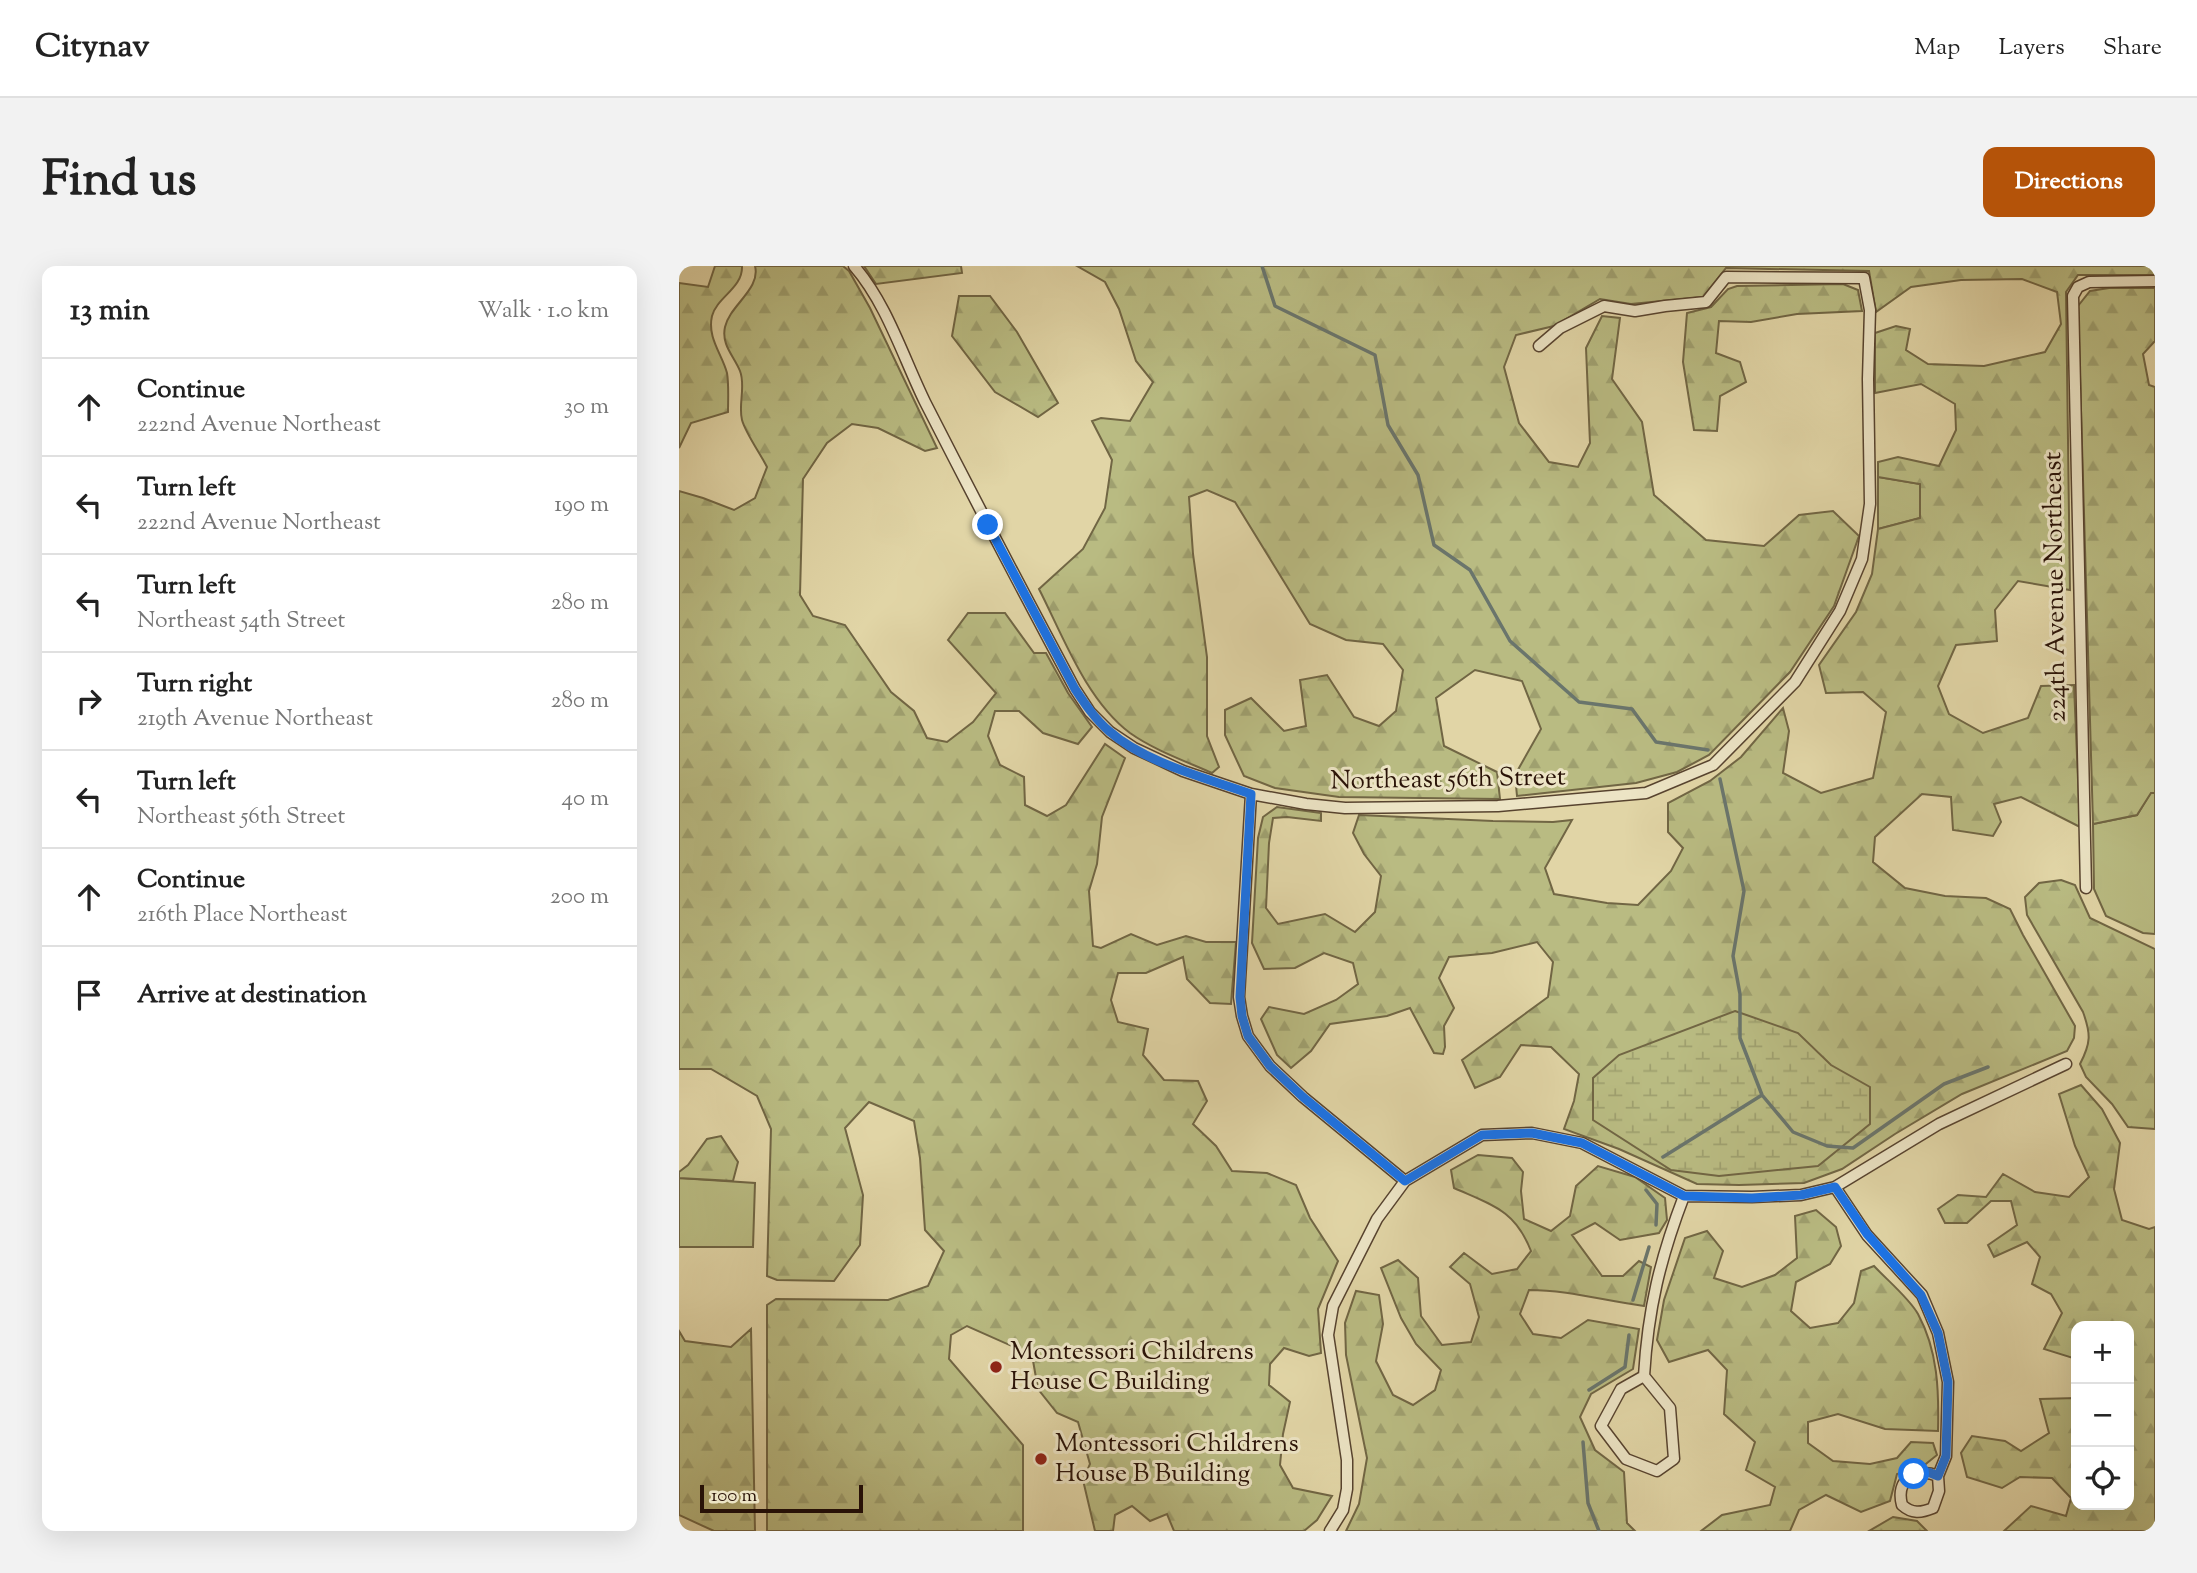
<!DOCTYPE html>
<html lang="en">
<head>
<meta charset="utf-8">
<style>
	:root { --surface:#fff; --page:#f2f2f2; --text:#222; --muted:#767676; --line:#e0e0e0; --accent:#b45309 }
	body { margin:0; font-family:"Sorts Mill Goudy",serif; background:var(--page); color:var(--text) }
	.controls { position:absolute; right:21px; bottom:21px; display:grid; overflow:hidden; border-radius:14px; box-shadow:0 7px 28px #0002 }
	.controls button { width:63px; height:63px; display:grid; place-items:center; padding:0; border:0; border-bottom:2px solid var(--line); background:var(--surface); color:var(--text); font:35px sans-serif }
	.scale { position:absolute; left:21px; bottom:18px; width:163px; box-sizing:border-box; padding-left:7px; border:4px solid #291207; border-top:0; font-size:19px; line-height:24px; white-space:nowrap; color:#291207; -webkit-text-stroke:5px #ece4c5; paint-order:stroke }
	.stop { position:absolute; width:21px; height:21px; margin:-16px; border:5px solid #1a73e8; border-radius:50%; background:#fff }
	.stop.end { background:#1a73e8; border-color:#fff; box-shadow:0 2px 7px #0008 }
	.list { margin:0; padding:0; list-style:none }
	h2 { display:flex; justify-content:space-between; align-items:center; height:91px; margin:0; padding:0 28px; font-size:30px }
	h2 small { font-size:23px; font-weight:400; color:var(--muted) }
	.list li { display:grid; grid-template-columns:46px 1fr auto; gap:21px; align-items:center; box-sizing:border-box; height:98px; padding:0 28px; border-top:2px solid var(--line) }
	.list b { display:block; font-size:26px; white-space:nowrap }
	.list p { margin:0; font-size:23px; white-space:nowrap; color:var(--muted) }
	.list em { font-size:23px; font-style:normal; color:var(--muted) }
	.icon { flex:none; width:38px; height:38px; fill:none; stroke:currentColor; stroke-width:2; stroke-linecap:round; stroke-linejoin:round }
	.map { position:relative; flex:none; width:1476px; height:1265px; overflow:hidden; border-radius:14px }
	header { display:flex; align-items:center; gap:42px; box-sizing:border-box; height:98px; padding:0 35px; background:var(--surface); border-bottom:2px solid var(--line) }
	header strong { font-size:33px }
	nav { display:flex; gap:38px; margin-inline-start:auto; font-size:24px }
	.intro { display:flex; align-items:center; justify-content:space-between; box-sizing:border-box; height:168px; padding:0 42px }
	h1 { margin:0; font-size:49px }
	.button { padding:18px 32px; border-radius:14px; background:var(--accent); color:#fff; font-size:24px; font-weight:700 }
	main { display:flex; gap:42px; padding:0 42px }
	aside { flex:1; background:var(--surface); border-radius:14px; box-shadow:0 7px 28px #0002 }
	.map>svg:first-child { display:block }
</style>
</head>
<body>
<header>
<strong>Citynav</strong>
<nav><a>Map</a><a>Layers</a><a>Share</a></nav>
</header>
<div class="intro"><h1>Find us</h1><a class="button">Directions</a></div>
<main>
<aside>
<h2>13 min<small>Walk · 1.0 km</small></h2>
<ul class="list">
<li><svg class="icon" aria-label="ahead" viewBox="0 0 24 24"><path d="M12 20V5M6 11l6-6 6 6"/></svg><div><b>Continue</b><p>222nd Avenue Northeast</p></div><em>30 m</em></li>
<li><svg class="icon" aria-label="left" viewBox="0 0 24 24"><path d="M17 20v-9H6M10 6l-5 5 5 5"/></svg><div><b>Turn left</b><p>222nd Avenue Northeast</p></div><em>190 m</em></li>
<li><svg class="icon" aria-label="left" viewBox="0 0 24 24"><path d="M17 20v-9H6M10 6l-5 5 5 5"/></svg><div><b>Turn left</b><p>Northeast 54th Street</p></div><em>280 m</em></li>
<li><svg class="icon" aria-label="right" viewBox="0 0 24 24"><path d="M7 20v-9h11M14 6l5 5-5 5"/></svg><div><b>Turn right</b><p>219th Avenue Northeast</p></div><em>280 m</em></li>
<li><svg class="icon" aria-label="left" viewBox="0 0 24 24"><path d="M17 20v-9H6M10 6l-5 5 5 5"/></svg><div><b>Turn left</b><p>Northeast 56th Street</p></div><em>40 m</em></li>
<li><svg class="icon" aria-label="ahead" viewBox="0 0 24 24"><path d="M12 20V5M6 11l6-6 6 6"/></svg><div><b>Continue</b><p>216th Place Northeast</p></div><em>200 m</em></li>
<li><svg class="icon" aria-label="arrive" viewBox="0 0 24 24"><path d="M6 21V4h12l-3 4 3 4H6"/></svg><div><b>Arrive at destination</b></div></li>
</ul>
</aside>
<div class="map">
<svg width="1476" height="1265" viewBox="0 0 1476 1265">
	<defs>
		<pattern id="forest-firs" width="22" height="20" patternUnits="userSpaceOnUse" patternTransform="scale(1.75)"><rect width="22" height="20" fill="#b9bb82"/><path d="M5 1l3.5 6h-7zM16 11l3.5 6h-7z" fill="#9fa06f"/></pattern>
		<pattern id="wetland-marsh" width="20" height="14" patternUnits="userSpaceOnUse" patternTransform="scale(1.75)"><rect width="20" height="14" fill="#b9bb82"/><path d="M1 5h8M5 5V1M11 12h8M15 12V8" fill="none" stroke="#9fa06f"/></pattern>
	</defs>
	<rect width="100%" height="100%" fill="#e1d5a6"/>
	<filter id="stains"><feTurbulence type="fractalNoise" baseFrequency=".00286" numOctaves="4"/><feColorMatrix values="0 0 0 0 .2 0 0 0 0 .09 0 0 0 0 .02 0 0 0 .5 -.17"/></filter>
	<radialGradient id="worn" r=".72"><stop offset=".6" stop-color="#630" stop-opacity="0"/><stop offset="1" stop-color="#630" stop-opacity=".3"/></radialGradient>
	<!-- green -->
	<path fill="#b9bb82" stroke="#716644" stroke-width="2" d="M1199,211L1241,218V252L1199,263Z
		M1472,526L1476,527V668L1464,667L1427,650L1415,623L1414,558L1458,549Z
		M0,912L76,917L74,981H0Z"/>
	<!-- forest -->
	<path fill="url(#forest-firs)" stroke="#716644" stroke-width="2" d="M36,0H63C64,22 38,31 33,50C28,72 43,88 48,107C50,119 49,134 49,146L12,157L0,182V17L29,21Z
		M76,0H164L170,5L191,42L258,182L246,185L199,162L173,158L148,177L124,213L121,329L134,350L166,359L212,426L235,445L248,472L268,476L294,456L317,427L269,374L289,347H326L355,387H367L389,427L413,461L399,478L364,467L340,445H316L309,470L321,499L345,511L346,539L368,550L387,539L426,478L446,492L423,551L418,598L410,625L414,680L422,682L452,668L478,679L507,670L527,676H557L552,738L531,737L508,713L504,691L467,707H439L432,734L439,756L469,763L464,789L485,814L519,815L528,835L514,858L537,880L553,905L588,907L617,919L631,952L659,995L639,1043L642,1087L630,1090L605,1082L591,1098L590,1119L611,1136L604,1168L601,1199L614,1222L653,1230L638,1254L625,1265H495L488,1248L471,1255L453,1240L436,1249L434,1265H416L404,1214L411,1198L399,1156L378,1147L359,1123L353,1089L288,1060L272,1069L270,1093L344,1179V1265H88V1039L97,1033L209,1034L249,1020L265,985L246,964L241,892L235,855L190,836L166,862L184,929L181,979L155,1015L98,1014L88,1010L92,863L78,830L32,803H0V225L24,232L55,244L76,232L88,201C81,187 67,168 63,154C59,139 67,120 61,105C55,90 42,79 46,61C51,39 82,23 76,0Z
		M185,0H282L283,7L197,18Z
		M398,0H1476V9H1399L1387,26L1391,324L1339,315L1316,344L1318,375L1277,379L1259,420L1270,448L1304,467L1349,452L1362,420L1395,419L1401,561L1342,531L1315,538L1322,556L1314,570L1274,564L1272,531L1243,528L1196,571L1194,596L1226,622L1266,630L1307,632L1331,643L1344,669L1396,760L1395,772L1388,785L1283,828L1216,868L1163,903L1125,917L1060,919L1018,918L940,883L885,863L895,835L900,808L872,781L842,779L821,811L796,822L783,794L869,731L874,696L858,676L813,687L770,691L760,712L775,742L765,760L766,781L764,788L755,787L731,742L708,750L651,758L632,785L612,802L598,789L582,753L590,741L625,748L657,734L679,718L674,697L645,687L616,702L585,703L573,677L579,572L584,551L598,541L642,547V555L608,551L594,552L590,577L587,642L599,658L646,648L676,666L696,646L702,610L685,588L674,567L680,549L814,555L874,556L893,554L866,602L875,628L928,637L959,639L992,605L1004,582L989,566V537L1031,515L1062,491L1104,442L1110,465L1104,507L1142,527L1194,512L1207,446L1184,426L1147,427L1140,399L1177,346L1193,308L1199,263L1241,252V218L1199,211V196L1219,191L1260,200L1277,164L1276,138L1242,118L1196,127V67L1217,60L1231,63L1227,84L1249,98L1305,100L1366,86L1382,58L1378,26L1343,13L1282,14L1232,21L1197,46L1190,5L1047,2L1024,31L952,38L921,33L875,60L837,69L825,101L840,157L870,196L899,201L911,177L907,82L923,50L941,52L933,113L963,156L975,229L1027,274L1085,280L1120,249L1154,245L1180,270L1155,340L1111,406L1030,489L998,506L957,517L838,530L836,509L862,463L843,415L796,404L757,432L765,480L818,506L821,533L660,531L596,522L565,510L546,469V444L572,432L605,465L627,460L621,414L648,409L675,451L700,460L717,445L724,404L704,378L667,374L631,358L556,236L528,224L510,231L514,288L528,391V470L540,501L533,507C506,495 475,484 451,467C407,434 384,370 360,323L404,283L426,242L433,194L413,155L422,152L451,155L474,116L457,95L440,43L426,16Z
		M1164,18L1179,24L1183,45L1118,48L1072,56L1040,55L1037,87L1061,96L1067,116L1041,130L1038,165L1015,164L1004,96L1008,47L1032,41L1049,23L1058,20Z
		M1430,22H1476V75L1464,88L1470,119L1476,121V527H1472L1458,549L1414,558L1399,40L1411,25Z
		M280,30H311L338,66L379,137L359,151L316,126L273,70Z
		M1382,614L1396,619L1411,652L1476,683V863L1449,861L1433,838L1407,811L1401,798C1412,777 1412,768 1404,746L1348,649L1346,631L1360,617Z
		M1402,819L1423,843L1441,877L1435,923L1443,954L1470,963L1476,961V1265H1325L1352,1240L1387,1250L1392,1232L1373,1212L1341,1211L1323,1222L1288,1211L1282,1187L1293,1170L1326,1175L1342,1185L1370,1167L1361,1133L1397,1132V1239H1450V1060H1397V1093L1365,1083L1383,1047L1372,1028L1353,1018L1361,991L1348,976L1315,991L1309,979L1338,959L1332,935H1312L1288,957H1266L1259,943L1279,929L1307,931L1324,908L1356,926L1390,931L1410,911L1396,880L1380,828Z
		M42,870L59,896L54,915L0,912V906L9,899L28,873Z
		M799,889L833,892L844,906L842,925L845,953L872,965L891,950L897,920L919,900L956,911L986,932L988,954L980,967L941,974L916,957L893,969L923,1010H944L960,995L972,1001L965,1040C926,1035 889,1024 850,1024L841,1048L854,1068L882,1072L909,1054L960,1063L954,1103L912,1128L901,1151L916,1184L945,1206L948,1257L956,1265H667L680,1238L688,1192L667,1089L666,1057L677,1025L700,1029L704,1058L697,1095L714,1129L734,1139L756,1124L762,1104L737,1078L722,1052L702,1002L719,994L739,1012L742,1050L763,1079L792,1076L800,1051L791,1018L771,1001L785,987L813,1008L838,1003L852,985C836,944 813,939 775,922L772,904Z
		M1137,944L1157,961L1162,980L1151,998L1117,1016L1112,1045L1131,1062L1159,1057L1175,1037L1182,1005L1195,1000C1208,1014 1230,1032 1239,1048C1259,1085 1260,1125 1259,1165L1206,1163L1159,1148L1129,1156V1177L1154,1195L1191,1198L1218,1192L1232,1176L1254,1177L1258,1189L1243,1201L1218,1208L1211,1235L1182,1246L1147,1229L1120,1244L1111,1265H1022L1043,1249L1091,1239L1096,1221L1067,1204L1076,1176L1045,1148L1048,1104L1029,1084L990,1096L978,1074L985,1034L1006,972L1028,965L1044,985L1035,1012L1063,1021L1096,1009L1118,992L1116,950Z
		M72,1063L76,1265H35L0,1249V1065L6,1075L52,1081Z
		M1214,1251L1238,1255L1248,1265H1190Z"/>
	<!-- wetland -->
	<path fill="url(#wetland-marsh)" stroke="#716644" stroke-width="2" d="M1056,745L1119,767L1152,799L1191,821V858L1139,900L1040,910L992,904L914,854V812L940,789Z"/>
	<g fill="none" stroke-linecap="round" stroke-linejoin="round">
		<!-- stream -->
		<path stroke="#6a756c" stroke-width="3.5" d="M583,0L596,40L696,89L709,159L739,209L755,279L791,304L831,375L900,436L953,443L977,476L1029,484
			M1041,513L1065,625L1054,690L1061,728V772L1083,829L1114,866L1148,880L1174,882L1265,818L1309,801
			M984,891L1083,829
			M967,924L978,938L977,959
			M954,1034L970,981
			M910,1124L946,1101L950,1069
			M904,1176L909,1237L920,1265"/>
		<!-- minor casing -->
		<g stroke="#57432f" stroke-width="13">
			<path id="minor" d="M175,0C208,38 224,91 246,136C295,232 345,328 396,423L411,446L431,466L455,482L504,505L572,528L627,538L666,542L819,540L967,527L1034,499L1116,416L1161,345L1183,293L1191,238L1189,113L1191,44L1185,12L1047,11L1027,36L986,40L956,45L925,40L881,62L860,80
				M572,528L560,731L563,750L569,770L591,800L624,831L726,915
				M1407,622L1394,30L1399,21L1410,16L1476,15
				M1156,921L1188,969L1243,1029L1259,1067L1269,1116L1267,1190L1259,1210C1237,1201 1216,1213 1223,1239C1233,1248 1242,1247 1254,1242L1260,1225L1259,1210
				M965,1110L991,1142L995,1193L978,1205L947,1193L922,1160L942,1123L965,1110C969,1043 981,993 1005,930
				M651,1265L664,1244L668,1223V1194L649,1069L654,1040L698,953L726,915L803,869L853,867L903,877L1005,930L1073,931L1122,929L1156,921L1260,858L1387,798"/>
		</g>
		<!-- minor -->
		<use href="#minor" stroke="#ece4c5" stroke-width="10"/>
	</g>
	<g fill="none" stroke-linecap="round" stroke-linejoin="round">
		<!-- route -->
		<path stroke="#1a73e8" stroke-width="9" d="M309,259L396,423C406,438 416,453 430,465C466,497 527,512 572,528L561,731L563,750L569,770L591,800L624,831L726,915L803,869L853,867L903,877L1005,930L1073,932L1122,929L1156,921L1188,968L1242,1029L1259,1067L1269,1116L1267,1190L1259,1210L1249,1206L1235,1208"/>
	</g>
	<!-- markers -->
	<g fill="#8f2418" stroke="#ece4c5" stroke-width="2.5">
		<circle cx="317" cy="1101" r="7"/>
		<circle cx="362" cy="1193" r="7"/>
	</g>
	<g text-anchor="middle" dominant-baseline="central" stroke-width="6" stroke-linejoin="round" paint-order="stroke">
		<!-- street labels -->
		<g font-size="26" fill="#291207" stroke="#ece4c5">
			<text transform="translate(1377 321) rotate(-91)">224th Avenue Northeast</text>
			<text transform="translate(769 514) rotate(-1)">Northeast 56th Street</text>
		</g>
		<!-- poi labels -->
		<g font-size="26" fill="#291207" stroke="#ece4c5" text-anchor="start">
			<text x="331" y="1086">Montessori Childrens<tspan x="331" dy="30">House C Building</tspan></text>
			<text x="376" y="1178">Montessori Childrens<tspan x="376" dy="30">House B Building</tspan></text>
		</g>
	</g>
	<rect width="100%" height="100%" filter="url(#stains)"/>
	<rect width="100%" height="100%" fill="url(#worn)"/>
</svg>
<div class="controls">
<button>+</button>
<button>−</button>
<button><svg class="icon" aria-label="locate" viewBox="0 0 24 24"><circle cx="12" cy="12" r="6"/><path d="M12 2v4M12 18v4M2 12h4M18 12h4"/></svg></button>
</div>
<div class="scale">100 m</div>
<div class="stop" style="left:1235px;top:1208px"></div>
<div class="stop end" style="left:309px;top:259px"></div>
</div>
</main>
</body>
</html>
